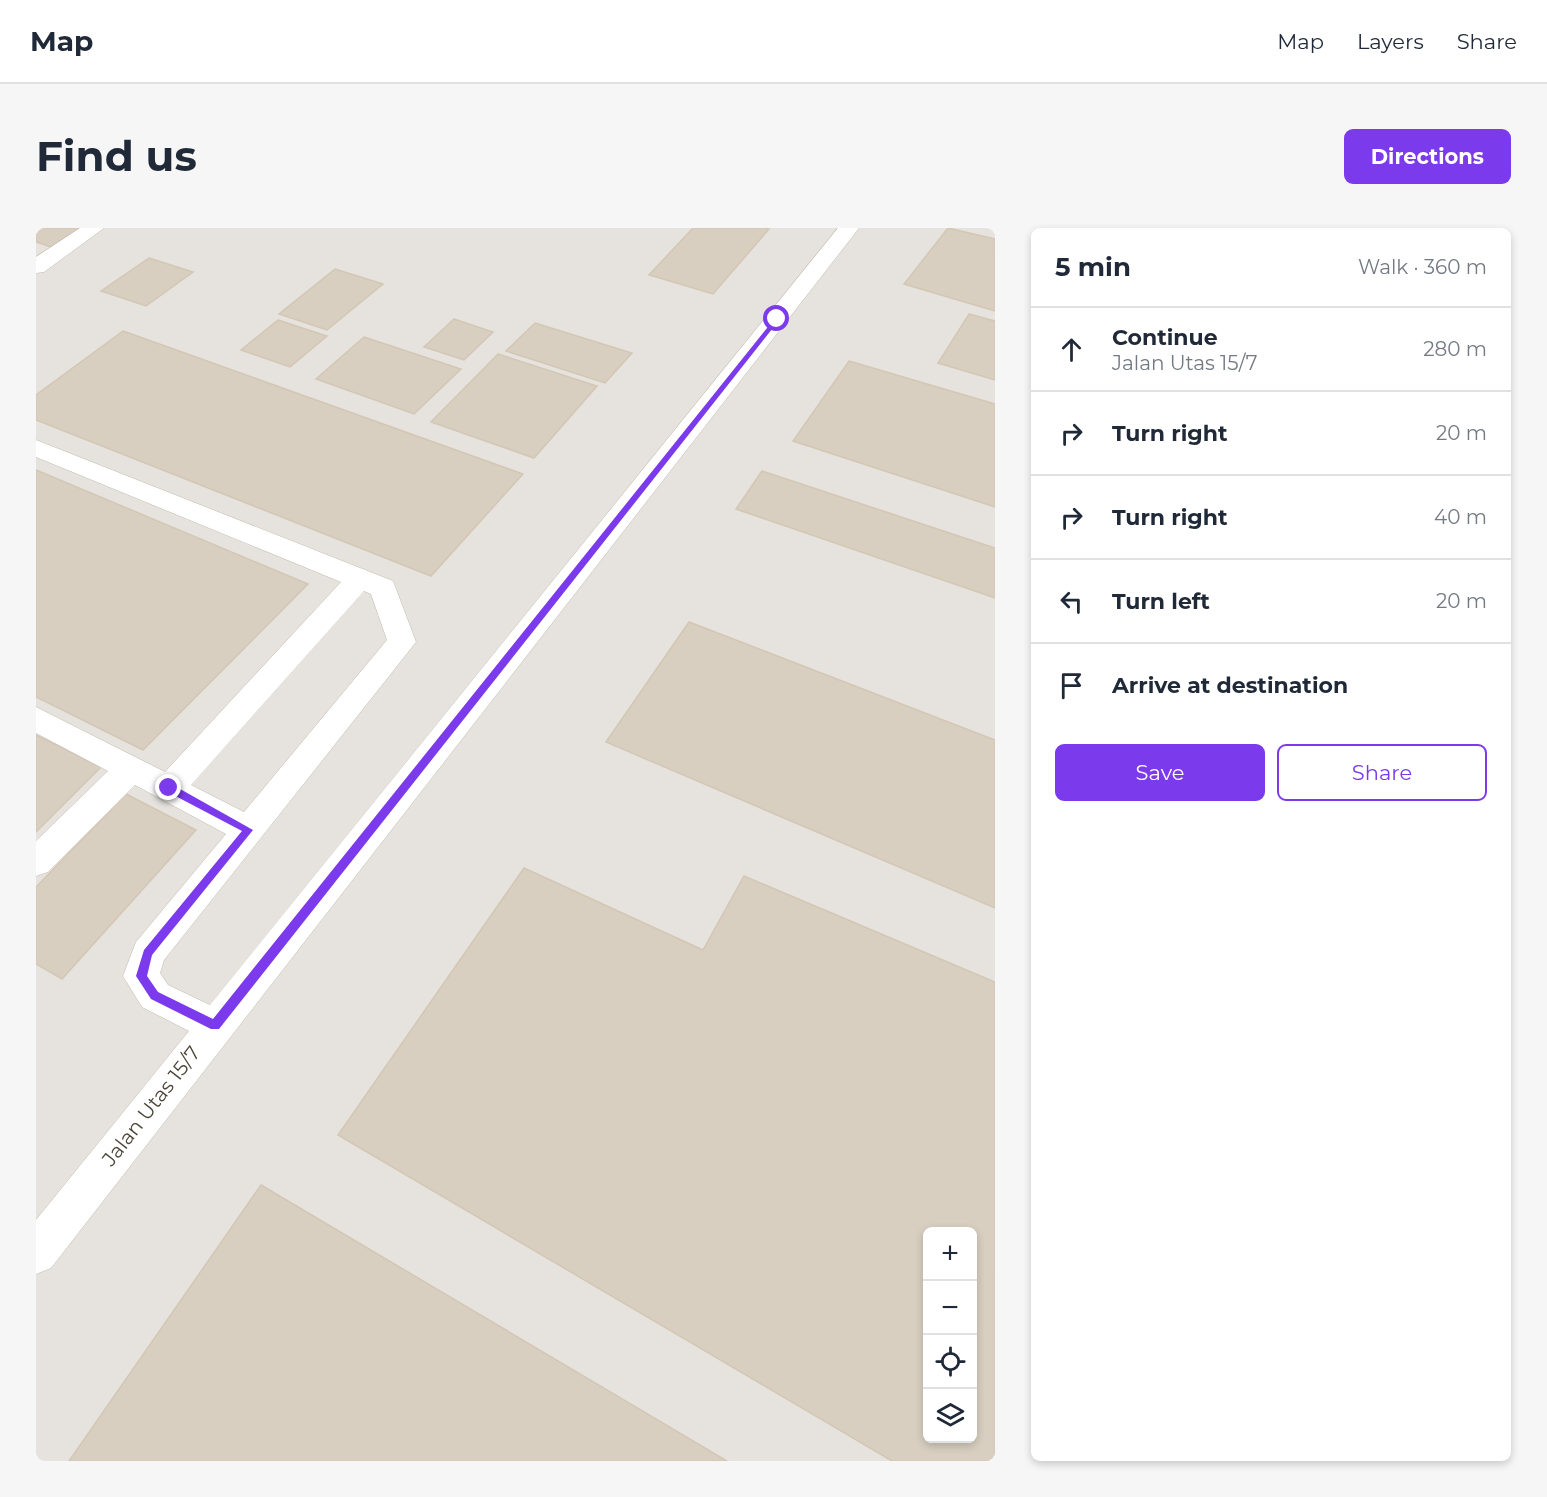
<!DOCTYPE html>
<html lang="en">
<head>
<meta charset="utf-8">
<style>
	:root { --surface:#fff; --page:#f6f6f7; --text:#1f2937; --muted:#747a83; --line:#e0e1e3; --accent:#7c3aed }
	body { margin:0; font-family:Montserrat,sans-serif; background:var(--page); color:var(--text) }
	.controls { position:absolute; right:18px; bottom:18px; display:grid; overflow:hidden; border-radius:9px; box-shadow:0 3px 9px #0003 }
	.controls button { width:54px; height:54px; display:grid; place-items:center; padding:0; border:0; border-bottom:2px solid var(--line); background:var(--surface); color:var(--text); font:30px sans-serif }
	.stop { position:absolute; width:18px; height:18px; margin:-14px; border:4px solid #7c3aed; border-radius:50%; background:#fff }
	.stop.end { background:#7c3aed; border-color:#fff; box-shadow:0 2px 6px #0008 }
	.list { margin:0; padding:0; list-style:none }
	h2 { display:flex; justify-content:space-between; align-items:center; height:78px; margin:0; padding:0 24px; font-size:26px }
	h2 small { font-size:20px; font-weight:400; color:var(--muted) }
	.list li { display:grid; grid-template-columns:39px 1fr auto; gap:18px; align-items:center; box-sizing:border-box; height:84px; padding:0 24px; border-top:2px solid var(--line) }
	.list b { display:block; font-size:22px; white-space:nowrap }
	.list p { margin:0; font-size:20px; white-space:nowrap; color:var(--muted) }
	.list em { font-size:20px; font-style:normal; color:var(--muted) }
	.actions { display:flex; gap:12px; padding:18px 24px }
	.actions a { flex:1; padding:14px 0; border:2px solid var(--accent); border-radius:9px; text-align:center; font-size:21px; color:var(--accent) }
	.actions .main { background:var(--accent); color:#fff }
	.icon { flex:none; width:33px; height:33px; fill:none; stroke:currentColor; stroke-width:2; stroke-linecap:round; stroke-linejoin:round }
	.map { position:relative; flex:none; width:959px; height:1233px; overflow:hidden; border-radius:9px }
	header { display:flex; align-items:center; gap:36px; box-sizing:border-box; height:84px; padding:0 30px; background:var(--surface); border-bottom:2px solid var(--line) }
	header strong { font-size:28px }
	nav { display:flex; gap:33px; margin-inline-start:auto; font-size:21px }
	.intro { display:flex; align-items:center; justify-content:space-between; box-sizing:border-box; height:144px; padding:0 36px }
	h1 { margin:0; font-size:42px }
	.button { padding:15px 27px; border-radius:9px; background:var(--accent); color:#fff; font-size:21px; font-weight:700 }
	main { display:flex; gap:36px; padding:0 36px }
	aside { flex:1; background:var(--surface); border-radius:9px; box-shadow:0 3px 9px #0003 }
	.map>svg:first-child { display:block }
</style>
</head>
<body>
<header>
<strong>Map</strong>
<nav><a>Map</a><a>Layers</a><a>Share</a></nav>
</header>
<div class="intro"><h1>Find us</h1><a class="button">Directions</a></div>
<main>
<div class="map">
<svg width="959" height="1233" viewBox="0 0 959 1233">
	<rect width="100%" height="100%" fill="#f6f3ec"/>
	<!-- industrial -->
	<path fill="#e6e2dd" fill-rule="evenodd" d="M0,0H959V1233H0ZM891,1004H936V1210H891Z"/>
	<!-- building -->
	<path fill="#d8cfc1" stroke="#d3c7b4" stroke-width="1.5" fill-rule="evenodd" d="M0,0H45L15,19L0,14Z
		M657,0H728L733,1L677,66L613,47Z
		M912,0L959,11V83L868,56Z
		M113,30L157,44L110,78L65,63Z
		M299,41L347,56L291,102L243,86Z
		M933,86L959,93V152L902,135Z
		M418,91L457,104L428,132L388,119Z
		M242,92L291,108L254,139L205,122Z
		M499,95L596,125L569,155L470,123Z
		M87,103L487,246L395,348L0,192V167Z
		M328,109L425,141L378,186L280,151Z
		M462,126L561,158L498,230L395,194Z
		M813,133L959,176V279L757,213Z
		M0,242L272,356L107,522L0,469Z
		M726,243L959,320V370L700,281Z
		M653,394L959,512V680L570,514Z
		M0,507L65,539L0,604Z
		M90,566L160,602L26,751L0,736V659Z
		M488,640L667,722L708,648L959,754V1233H856L302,907ZM891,1004H936V1210H891Z
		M225,957L691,1233H33Z"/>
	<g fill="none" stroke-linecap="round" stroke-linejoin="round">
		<!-- minor casing -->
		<g stroke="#c2bbae" stroke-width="1">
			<path id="minor" d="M44,0H68L8,44L0,45V29Z
				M802,0H823L15,1040L0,1046V992L153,803L106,779L87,748L100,714L190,606L99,557L12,644L0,648V613L72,543L0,505V479L129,544L305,354L0,229V212L357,353L380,414L128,732L124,745L132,757L174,777ZM328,363L335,366L351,412L208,584L155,557Z"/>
		</g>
		<!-- minor -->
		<use href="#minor" fill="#fff" fill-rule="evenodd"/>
	</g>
	<!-- route -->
	<path fill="#7c3aed" d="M739,90L744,91L183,801H175L115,771L100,748L108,722L206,603L130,563V557H137L217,602L116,727L111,748L122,764L177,791Z"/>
	<g text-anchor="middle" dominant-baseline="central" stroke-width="4.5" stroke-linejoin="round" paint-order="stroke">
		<!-- street labels -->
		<g font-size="20" fill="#4b4439" stroke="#fff">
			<text transform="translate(115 878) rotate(-52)">Jalan Utas 15/7</text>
		</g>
	</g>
</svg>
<div class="controls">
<button>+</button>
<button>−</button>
<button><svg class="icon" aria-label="locate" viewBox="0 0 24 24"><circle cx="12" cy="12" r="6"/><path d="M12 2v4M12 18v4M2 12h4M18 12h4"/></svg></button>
<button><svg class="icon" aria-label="layers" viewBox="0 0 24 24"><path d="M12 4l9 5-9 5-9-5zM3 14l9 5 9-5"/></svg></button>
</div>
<div class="stop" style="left:741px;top:91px"></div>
<div class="stop end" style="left:133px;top:560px"></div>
</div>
<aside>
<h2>5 min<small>Walk · 360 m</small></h2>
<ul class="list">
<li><svg class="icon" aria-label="ahead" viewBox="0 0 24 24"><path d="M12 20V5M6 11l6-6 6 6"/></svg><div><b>Continue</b><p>Jalan Utas 15/7</p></div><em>280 m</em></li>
<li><svg class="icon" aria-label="right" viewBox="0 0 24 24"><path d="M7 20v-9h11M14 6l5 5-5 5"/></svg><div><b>Turn right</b></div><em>20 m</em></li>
<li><svg class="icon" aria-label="right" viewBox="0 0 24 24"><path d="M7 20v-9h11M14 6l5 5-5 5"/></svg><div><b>Turn right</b></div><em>40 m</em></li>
<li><svg class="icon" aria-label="left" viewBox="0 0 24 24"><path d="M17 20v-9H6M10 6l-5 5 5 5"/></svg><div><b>Turn left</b></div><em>20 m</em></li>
<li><svg class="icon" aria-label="arrive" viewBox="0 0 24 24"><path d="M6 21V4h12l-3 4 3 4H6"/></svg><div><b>Arrive at destination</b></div></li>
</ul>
<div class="actions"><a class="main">Save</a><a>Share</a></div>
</aside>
</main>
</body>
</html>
